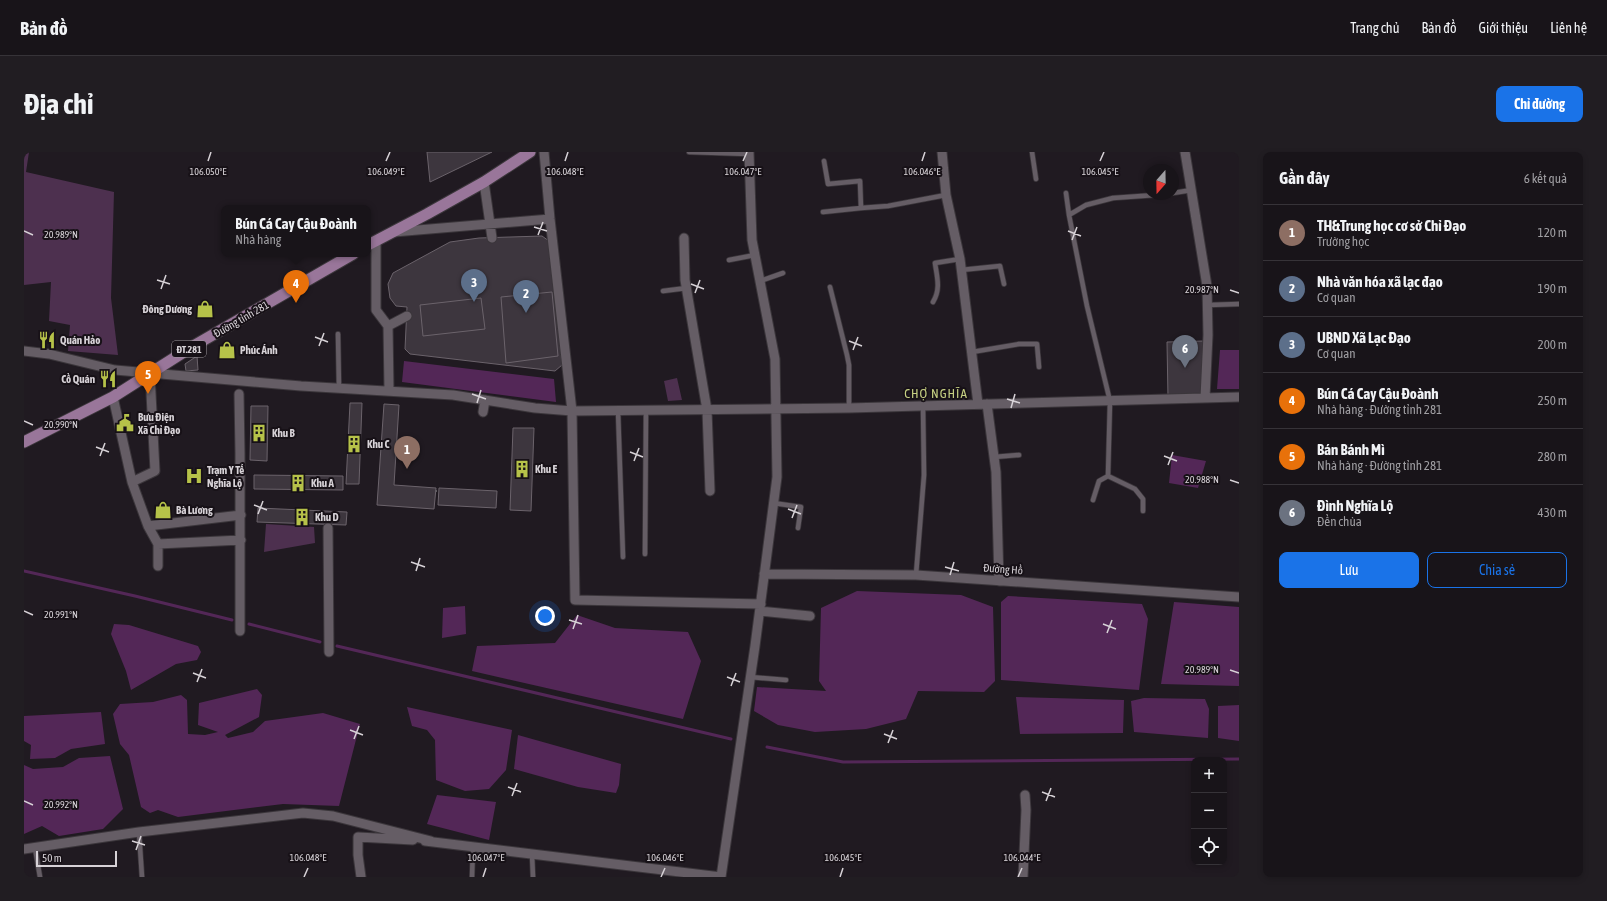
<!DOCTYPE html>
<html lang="vi">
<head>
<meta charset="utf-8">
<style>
	:root { --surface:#181419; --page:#211d22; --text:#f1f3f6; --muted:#9f9ea2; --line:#363338; --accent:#1a73e8 }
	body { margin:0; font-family:"Asap Condensed",sans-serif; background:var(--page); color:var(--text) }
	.controls { position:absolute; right:12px; bottom:12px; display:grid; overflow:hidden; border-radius:8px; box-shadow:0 2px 6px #0003 }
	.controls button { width:36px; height:36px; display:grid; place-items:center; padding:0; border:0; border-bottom:1px solid var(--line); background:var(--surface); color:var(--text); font:20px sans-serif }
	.compass { position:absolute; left:1119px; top:12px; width:36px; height:36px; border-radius:50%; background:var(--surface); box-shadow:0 2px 6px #0003; rotate:200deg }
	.scale { position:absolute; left:12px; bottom:10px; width:81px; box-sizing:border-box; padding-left:4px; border:2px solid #d7d2d7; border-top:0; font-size:11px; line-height:14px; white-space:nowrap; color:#d7d2d7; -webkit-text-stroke:3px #171117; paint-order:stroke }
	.you { position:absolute; left:521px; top:464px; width:14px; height:14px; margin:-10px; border:3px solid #fff; border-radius:50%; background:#1a73e8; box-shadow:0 0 0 6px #1a73e833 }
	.badge { display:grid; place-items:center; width:26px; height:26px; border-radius:50%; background:var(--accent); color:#fff; font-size:13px; font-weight:700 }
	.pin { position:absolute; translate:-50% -33px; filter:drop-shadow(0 1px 2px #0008) }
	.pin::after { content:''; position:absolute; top:21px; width:14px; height:12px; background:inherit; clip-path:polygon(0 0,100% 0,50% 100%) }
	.popup { position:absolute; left:197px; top:53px; width:150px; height:52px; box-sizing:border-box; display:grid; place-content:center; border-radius:8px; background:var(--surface); filter:drop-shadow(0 1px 3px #0005); font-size:13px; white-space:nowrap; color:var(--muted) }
	.popup b { font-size:15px; color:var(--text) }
	.popup::after { content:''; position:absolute; left:50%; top:100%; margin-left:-8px; border:8px solid transparent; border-top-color:var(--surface) }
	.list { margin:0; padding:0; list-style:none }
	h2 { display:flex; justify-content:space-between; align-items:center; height:52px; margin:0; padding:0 16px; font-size:17px }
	h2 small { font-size:13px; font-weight:400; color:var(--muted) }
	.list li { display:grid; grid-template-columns:26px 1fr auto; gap:12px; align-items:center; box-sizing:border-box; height:56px; padding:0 16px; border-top:1px solid var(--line) }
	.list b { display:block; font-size:15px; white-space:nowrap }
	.list p { margin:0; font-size:13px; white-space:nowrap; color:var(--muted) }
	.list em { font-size:13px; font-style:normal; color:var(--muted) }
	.actions { display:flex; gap:8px; padding:12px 16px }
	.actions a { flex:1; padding:9px 0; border:1px solid var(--accent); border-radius:8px; text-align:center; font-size:14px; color:var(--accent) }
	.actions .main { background:var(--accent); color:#fff }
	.icon { flex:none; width:22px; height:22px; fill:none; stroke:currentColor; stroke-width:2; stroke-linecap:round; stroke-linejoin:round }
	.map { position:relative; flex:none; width:1215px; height:725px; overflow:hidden; border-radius:8px }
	header { display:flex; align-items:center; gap:24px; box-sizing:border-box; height:56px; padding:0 20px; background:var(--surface); border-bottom:1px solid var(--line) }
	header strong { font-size:19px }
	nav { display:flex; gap:22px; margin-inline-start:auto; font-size:14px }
	.intro { display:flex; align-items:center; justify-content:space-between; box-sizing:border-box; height:96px; padding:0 24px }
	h1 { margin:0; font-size:28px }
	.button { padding:10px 18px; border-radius:8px; background:var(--accent); color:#fff; font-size:14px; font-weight:700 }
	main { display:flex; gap:24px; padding:0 24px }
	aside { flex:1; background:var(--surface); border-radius:8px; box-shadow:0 2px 6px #0003 }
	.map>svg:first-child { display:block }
</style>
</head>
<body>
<header>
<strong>Bản đồ</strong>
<nav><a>Trang chủ</a><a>Bản đồ</a><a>Giới thiệu</a><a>Liên hệ</a></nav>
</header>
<div class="intro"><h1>Địa chỉ</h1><a class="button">Chỉ đường</a></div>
<main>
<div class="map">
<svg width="1215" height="725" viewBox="0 0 1215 725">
	<rect width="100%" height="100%" fill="#201a21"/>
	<!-- green -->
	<path fill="#4d304f" d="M0,0H5L2,20L90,40L87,146L94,203L44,199L46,173L25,169L27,130L0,133Z
		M653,226L658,248L644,249L640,229Z
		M242,372L290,375L291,391L240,400Z"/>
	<!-- water -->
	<path fill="#532757" d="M1196,198H1215V237H1193Z
		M380,209L530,227L532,250L378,230Z
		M1148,303L1182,309L1174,336L1145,331Z
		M833,439L937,443L969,455L971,529L960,540L894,539L882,567L842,577L791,580L754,573L730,559L733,535L802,539L795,529L797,456Z
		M984,444L1118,452L1124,467L1115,538L977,528V450Z
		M1150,450L1215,455V534L1137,532Z
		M441,454L442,482L418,486L419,456Z
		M553,463L591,476L664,480L677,509L659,567L448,519L453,494L531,491Z
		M90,472L105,473L174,494L177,500L173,508L152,512L107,538L102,519L87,482Z
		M233,537L238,543L235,565L201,583L204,586L229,580L241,569L299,561L336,572L315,654L259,652L154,665L134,658L126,661L117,655L105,603L96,592L89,562L96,552L129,550L157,543L163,548L164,582L181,583L194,580L174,573L175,551Z
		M992,545L1100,548L1099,581L996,582Z
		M1120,546L1181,547L1185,557L1184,586L1110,580L1107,549Z
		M1215,553V589L1194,586V554Z
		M383,555L488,578L482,618L465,637L441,639L412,628L411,588L403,578L388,574Z
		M77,560L81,592L47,597L31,606L6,607L7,593L0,589V564Z
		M494,583L597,612L595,633L592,641L554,635L490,617Z
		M86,604L99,657L79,677L35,684L18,674L0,682V613L9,617L39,615L55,606Z
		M413,643L472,650L465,688L403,672Z"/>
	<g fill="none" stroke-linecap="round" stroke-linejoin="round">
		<!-- stream -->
		<path stroke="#532757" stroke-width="3" d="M0,419L111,444L208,468
			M225,472L296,490
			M313,494L707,587
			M743,595L819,610L1215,607"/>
	</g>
	<!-- building -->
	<path fill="#3d363e" stroke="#6b636b" d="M403,0H468L406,30Z
		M518,84L525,89L538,213L531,219L386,202L381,197L383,155L372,154L366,146L364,132L369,121L426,90L455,86Z
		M528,140L534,204L482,211L477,145Z
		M457,146L461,177L399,184L396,153Z
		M1180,189L1178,243L1144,246L1143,190Z
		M173,204L174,218L162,219L161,212Z
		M326,251H338L335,332H322Z
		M360,252L375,253L370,333L412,336L410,357L353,353Z
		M227,254H244L243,309L226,308Z
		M489,276H510L507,359L486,358Z
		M230,323L319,324V338L230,337Z
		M415,336L473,339L472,356L414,353Z
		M234,356L323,360L322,373L233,370Z"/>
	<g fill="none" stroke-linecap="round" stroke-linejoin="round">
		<!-- service casing -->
		<g stroke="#3b363b" stroke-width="6">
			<path id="service" d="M665,0L725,2
				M1008,0L1012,27
				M800,9L804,32L836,29L837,56L864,54L922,43
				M1042,41L1045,63
				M1149,41L1168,38
				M799,60L837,56
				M705,108L731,103
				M937,118L976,114L980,132
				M736,129L759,121
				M806,135L823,203L825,213V256
				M639,139L663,136
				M909,150C917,137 913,125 911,111L936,107
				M1184,153L1215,152
				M314,182L315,236
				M948,200L995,192H1013L1015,215
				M594,258L599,405
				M970,305L995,303
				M1084,324L1111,337L1119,347V359
				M1069,348L1075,329L1084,324L1086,249L1063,154L1045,63L1062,53L1089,46L1146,42
				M749,351L777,355L774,376
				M621,402L622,258
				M892,423L900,323L899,254
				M726,525L762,528
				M115,680L118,725
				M11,696L16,725
				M508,702L509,725
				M448,725L449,695"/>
		</g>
		<!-- minor casing -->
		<g stroke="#3b363b" stroke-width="11">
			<path id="minor" d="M520,0L526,67L548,259L551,448L737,452
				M918,0L922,43L936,107L954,252
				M1161,0L1183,134L1184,183L1181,246
				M460,30L468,86
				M370,80L526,67
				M660,86L661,128L683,258L686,339
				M352,89V158L364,174L365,238
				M364,174L383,164
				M0,199L25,202L91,218L277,234L429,243L511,256L548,259L825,256L1215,245
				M126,222L131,319L108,330L124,374L134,392L217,388
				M215,242L216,301V479
				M89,245L108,330
				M963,252L972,320L975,429
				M459,260L461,248
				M124,374L217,363
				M304,376L305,500
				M134,392V414
				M740,422L892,423L1215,445
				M736,459L786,464
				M401,689L697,725
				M0,697L115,680L279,661L309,664L407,689
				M337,725L334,703V685L389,688
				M697,725L731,494L753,325L751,207L728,88L725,0
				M999,725L1002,658L1001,643"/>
		</g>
		<!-- primary casing -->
		<g stroke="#3b363b" stroke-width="13">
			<path id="primary" d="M344,93L403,62L460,30L506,0
				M0,290L89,245L166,196L329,102"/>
		</g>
		<!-- path -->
		<path stroke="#615c62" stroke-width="2" stroke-dasharray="2 3" stroke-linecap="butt" d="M411,339H415"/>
		<!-- service -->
		<use href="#service" stroke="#655d65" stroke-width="4.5"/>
		<!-- minor -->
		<use href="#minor" stroke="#655d65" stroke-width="9"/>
		<!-- primary -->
		<use href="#primary" stroke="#99769a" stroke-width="11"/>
	</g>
	<!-- ticks -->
	<path fill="none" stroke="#d7d2d7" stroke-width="1.5" d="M184,9L187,0M362,9L366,0M541,9L544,0M719,9L723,0M898,9L901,0M1076,9L1080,0M510,75L523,79M0,79L9,83M1044,79L1057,84M514,83L519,70M1048,88L1053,75M133,128L146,132M667,132L680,137M137,137L142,123M1206,138L1215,141M671,141L676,128M291,185L304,190M825,189L838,194M295,194L300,181M829,198L834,185M448,242L462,247M983,247L996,251M453,251L457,238M987,256L991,242M0,269L9,273M72,295L85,300M606,300L619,305M76,304L81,291M1140,304L1153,309M610,309L615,296M1144,313L1149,300M1206,328L1215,331M230,353L243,358M764,357L777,362M234,362L239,349M768,366L773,353M387,410L401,415M921,415L935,419M392,419L396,406M926,423L930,410M0,459L9,463M545,468L558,472M1079,472L1092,477M549,477L554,463M1083,481L1088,468M1206,518L1215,521M169,521L182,526M703,525L716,530M173,530L178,517M707,534L712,521M326,578L339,583M860,582L873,587M330,587L335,574M864,591L869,578M484,635L497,640M1018,640L1031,645M488,644L493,631M0,649L9,653M1022,649L1027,636M108,689L121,693M112,698L117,684M280,725L284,716M459,725L462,716M637,725L641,716M816,725L819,716M994,725L998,716"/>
	<!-- icons -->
	<defs>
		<g id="shop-bare" transform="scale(1.38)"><path d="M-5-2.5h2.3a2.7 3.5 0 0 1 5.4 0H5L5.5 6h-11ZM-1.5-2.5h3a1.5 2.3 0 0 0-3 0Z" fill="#b6c249" stroke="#171117" stroke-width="2.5" paint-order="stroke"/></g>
		<g id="restaurant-bare" transform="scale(1.38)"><path d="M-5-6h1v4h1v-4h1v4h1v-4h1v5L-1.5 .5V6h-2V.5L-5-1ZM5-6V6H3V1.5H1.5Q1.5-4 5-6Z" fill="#b6c249" stroke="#171117" stroke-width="2.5" paint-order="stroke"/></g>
		<g id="civic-bare" transform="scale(1.38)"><path d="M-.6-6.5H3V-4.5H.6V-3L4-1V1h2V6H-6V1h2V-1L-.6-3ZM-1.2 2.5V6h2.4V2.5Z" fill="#b6c249" stroke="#171117" stroke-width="2.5" paint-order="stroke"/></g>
		<g id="building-bare" transform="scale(1.38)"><path d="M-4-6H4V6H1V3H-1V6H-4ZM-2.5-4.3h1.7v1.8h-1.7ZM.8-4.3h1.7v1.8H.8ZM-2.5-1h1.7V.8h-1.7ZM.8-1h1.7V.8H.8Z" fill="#b6c249" stroke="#171117" stroke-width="2.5" paint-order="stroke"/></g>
		<g id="hospital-bare" transform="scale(1.38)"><path d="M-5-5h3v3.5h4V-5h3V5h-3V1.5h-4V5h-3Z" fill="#b6c249" stroke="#171117" stroke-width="2.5" paint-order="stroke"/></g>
	</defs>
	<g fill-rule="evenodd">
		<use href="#shop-bare" x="181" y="157"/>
		<use href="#restaurant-bare" x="23" y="188"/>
		<use href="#shop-bare" x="203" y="198"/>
		<use href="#restaurant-bare" x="84" y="227"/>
		<use href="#civic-bare" x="101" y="271"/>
		<use href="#building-bare" x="235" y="281"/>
		<use href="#building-bare" x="330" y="292"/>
		<use href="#building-bare" x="498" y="317"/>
		<use href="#hospital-bare" x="170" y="324"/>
		<use href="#building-bare" x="274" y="331"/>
		<use href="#shop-bare" x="139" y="358"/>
		<use href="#building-bare" x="278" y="365"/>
	</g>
	<g text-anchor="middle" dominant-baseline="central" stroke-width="4" stroke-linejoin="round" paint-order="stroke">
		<!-- shield labels -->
		<rect fill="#171117" stroke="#9d989d" stroke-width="1" x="148" y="189" width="34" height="16" rx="3"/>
		<g font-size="10" font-weight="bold" fill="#d7d2d7">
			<text x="165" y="197">ĐT.281</text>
		</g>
		<!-- poi labels -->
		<g font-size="11" font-weight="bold" fill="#d7d2d7" stroke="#171117" text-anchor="start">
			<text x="168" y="157" text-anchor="end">Đông Dương</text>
			<text x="36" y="188">Quán Hảo</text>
			<text x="216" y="198">Phúc Ánh</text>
			<text x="71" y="227" text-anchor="end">Cồ Quán</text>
			<text x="114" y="265">Bưu Điện<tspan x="114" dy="13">Xã Chỉ Đạo</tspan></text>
			<text x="248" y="281">Khu B</text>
			<text x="343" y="292">Khu C</text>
			<text x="511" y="317">Khu E</text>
			<text x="183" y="318">Trạm Y Tế<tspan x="183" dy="13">Nghĩa Lộ</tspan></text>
			<text x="287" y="331">Khu A</text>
			<text x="152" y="358">Bà Lương</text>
			<text x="291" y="365">Khu D</text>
		</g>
		<!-- street labels -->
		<g font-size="11" fill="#d7d2d7" stroke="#171117">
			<text transform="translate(217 167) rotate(-30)">Đường tỉnh 281</text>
			<text transform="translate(979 417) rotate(4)">Đường Hồ</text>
		</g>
		<!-- quarter labels -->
		<g font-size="13" letter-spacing="1" fill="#c6d083" stroke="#171117">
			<text x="912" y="241">CHỢ NGHĨA</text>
		</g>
	</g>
	<g font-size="10" text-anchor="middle" fill="#d7d2d7" stroke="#171117" stroke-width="4" stroke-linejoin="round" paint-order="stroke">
		<text x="184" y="23">106.050°E</text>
		<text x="362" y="23">106.049°E</text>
		<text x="541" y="23">106.048°E</text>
		<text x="719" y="23">106.047°E</text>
		<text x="898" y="23">106.046°E</text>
		<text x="1076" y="23">106.045°E</text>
		<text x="37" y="86">20.989°N</text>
		<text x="1178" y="141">20.987°N</text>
		<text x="37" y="276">20.990°N</text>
		<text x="1178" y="331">20.988°N</text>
		<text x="37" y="466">20.991°N</text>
		<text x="1178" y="521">20.989°N</text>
		<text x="37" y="656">20.992°N</text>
		<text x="284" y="709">106.048°E</text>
		<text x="462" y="709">106.047°E</text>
		<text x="641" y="709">106.046°E</text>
		<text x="819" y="709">106.045°E</text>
		<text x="998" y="709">106.044°E</text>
	</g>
</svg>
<div class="controls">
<button>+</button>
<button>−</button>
<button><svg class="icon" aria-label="locate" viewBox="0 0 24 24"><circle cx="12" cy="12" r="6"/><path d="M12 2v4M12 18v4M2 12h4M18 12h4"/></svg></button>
</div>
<svg class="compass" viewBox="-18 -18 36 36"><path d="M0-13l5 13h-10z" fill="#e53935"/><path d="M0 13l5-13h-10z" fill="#9f9ea2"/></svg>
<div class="scale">50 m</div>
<div class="you"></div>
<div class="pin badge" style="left:383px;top:317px;background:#8d6e63">1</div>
<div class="pin badge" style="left:502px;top:161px;background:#5c6f8a">2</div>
<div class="pin badge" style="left:450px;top:150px;background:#5c6f8a">3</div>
<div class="pin badge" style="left:272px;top:151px;background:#e8710a">4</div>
<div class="popup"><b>Bún Cá Cay Cậu Đoành</b>Nhà hàng</div>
<div class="pin badge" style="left:124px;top:242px;background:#e8710a">5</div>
<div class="pin badge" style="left:1161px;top:216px;background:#6b7280">6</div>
</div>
<aside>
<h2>Gần đây<small>6 kết quả</small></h2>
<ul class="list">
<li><span class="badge" style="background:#8d6e63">1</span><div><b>TH&amp;Trung học cơ sở Chỉ Đạo</b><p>Trường học</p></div><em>120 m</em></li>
<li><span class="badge" style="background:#5c6f8a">2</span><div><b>Nhà văn hóa xã lạc đạo</b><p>Cơ quan</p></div><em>190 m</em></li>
<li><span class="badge" style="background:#5c6f8a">3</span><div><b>UBND Xã Lạc Đạo</b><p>Cơ quan</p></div><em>200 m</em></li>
<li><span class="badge" style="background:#e8710a">4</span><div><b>Bún Cá Cay Cậu Đoành</b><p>Nhà hàng · Đường tỉnh 281</p></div><em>250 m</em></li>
<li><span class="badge" style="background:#e8710a">5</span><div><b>Bán Bánh Mì</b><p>Nhà hàng · Đường tỉnh 281</p></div><em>280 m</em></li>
<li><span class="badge" style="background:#6b7280">6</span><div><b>Đình Nghĩa Lộ</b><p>Đền chùa</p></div><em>430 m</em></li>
</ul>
<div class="actions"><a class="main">Lưu</a><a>Chia sẻ</a></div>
</aside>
</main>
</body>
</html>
